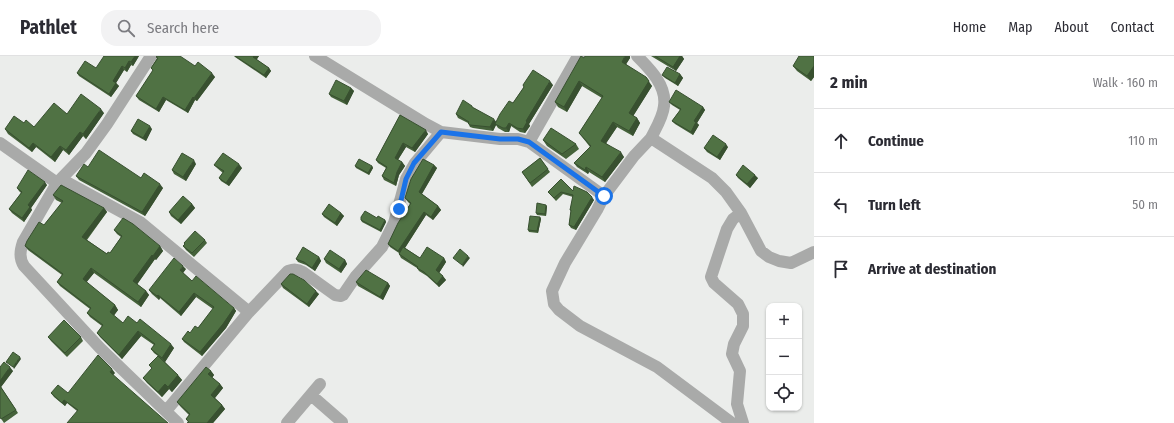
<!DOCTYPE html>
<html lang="en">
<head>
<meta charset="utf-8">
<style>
	:root { --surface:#fff; --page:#f2f2f3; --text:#2b2b33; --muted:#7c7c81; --line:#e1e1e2 }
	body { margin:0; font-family:"Fira Sans Condensed",sans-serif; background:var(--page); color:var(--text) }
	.controls { position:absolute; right:12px; bottom:12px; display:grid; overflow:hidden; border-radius:8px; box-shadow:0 1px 3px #0004 }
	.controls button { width:36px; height:36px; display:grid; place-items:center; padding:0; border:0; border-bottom:1px solid var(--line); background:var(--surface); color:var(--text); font:20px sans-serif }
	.stop { position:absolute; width:12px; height:12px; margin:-9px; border:3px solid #1a73e8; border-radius:50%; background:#fff }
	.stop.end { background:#1a73e8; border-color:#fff; box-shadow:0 1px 4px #0008 }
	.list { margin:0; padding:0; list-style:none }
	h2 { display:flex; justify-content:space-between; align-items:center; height:52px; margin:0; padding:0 16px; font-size:17px }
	h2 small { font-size:13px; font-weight:400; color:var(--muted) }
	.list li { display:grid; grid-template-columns:26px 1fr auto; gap:12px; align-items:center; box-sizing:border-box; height:64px; padding:0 16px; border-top:1px solid var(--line) }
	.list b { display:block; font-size:15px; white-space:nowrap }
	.list em { font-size:13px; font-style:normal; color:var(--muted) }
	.icon { flex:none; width:22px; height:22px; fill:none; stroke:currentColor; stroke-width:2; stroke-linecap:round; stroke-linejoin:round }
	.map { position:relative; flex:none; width:814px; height:367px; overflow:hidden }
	header { display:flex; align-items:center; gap:24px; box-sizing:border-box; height:56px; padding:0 20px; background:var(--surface); border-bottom:1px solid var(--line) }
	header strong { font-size:19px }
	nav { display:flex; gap:22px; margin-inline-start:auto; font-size:14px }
	.search { width:280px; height:36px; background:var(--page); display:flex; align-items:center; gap:10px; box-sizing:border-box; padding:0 14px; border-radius:16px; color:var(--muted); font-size:15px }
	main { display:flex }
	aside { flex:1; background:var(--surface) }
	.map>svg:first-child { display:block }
</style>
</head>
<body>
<header>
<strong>Pathlet</strong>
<div class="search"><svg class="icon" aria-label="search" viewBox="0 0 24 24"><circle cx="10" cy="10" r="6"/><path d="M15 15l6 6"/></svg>Search here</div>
<nav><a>Home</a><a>Map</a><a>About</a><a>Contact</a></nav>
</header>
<main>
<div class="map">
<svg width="814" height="367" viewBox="0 0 814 367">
	<rect width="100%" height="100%" fill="#ebedeb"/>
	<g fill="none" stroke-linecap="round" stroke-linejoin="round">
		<!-- street -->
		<path stroke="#a9aaa9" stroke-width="12" d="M315,0L426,68L441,76L500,83H518L529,86L604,140L634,100L651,82L712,122L726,136L741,157L761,195L769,201L779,205L791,207L814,196
			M637,0C650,13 667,30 664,50C663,61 656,72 651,82
			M529,86L578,0
			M0,87L57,127L23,186C20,195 19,202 24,210L100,292L178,367
			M61,123L140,166L249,256
			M57,127L86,97L107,68L151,0
			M604,140L597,154L565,207L552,235L554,248L559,254L580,270L657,311L732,367
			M741,157L733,163L727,173L711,221L714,227L738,248L743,258V270L734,288L732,298L740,315L737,348L743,367
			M311,339L342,366
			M166,355L249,256L288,215C294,213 297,213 303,216L335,239L341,240L343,239L356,220L382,191L394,167L406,123L415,107L441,76
			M287,367L320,328"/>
	</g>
	<!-- wall -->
	<path fill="#45623a" d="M139,0L133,10L131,9L127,16L124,14L116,27L119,30L111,41L79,20L77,17L96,12Z
		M234,0H259L256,3L269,12L271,15L266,22L235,1Z
		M651,0H682L684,3L676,15Z
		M814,0V21L811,25L797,15L793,10Z
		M156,1L195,10L215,21L197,45L195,44L188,57L166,44L159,56L139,44L136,40L153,15L151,12L157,2Z
		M584,2H630L626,8L652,30L633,60L637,62L640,67L633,80L617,71L606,87L624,101L605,126L589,116L588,118L577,111L574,107L590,91L579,77L602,42L582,30L567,56L558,51L555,46Z
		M680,18L683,22L678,30L665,22L662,19Z
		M523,29H553L529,68L530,70L525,77L520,76L511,70L509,76H505L498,72L496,69L493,75L473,72L470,71L468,67L458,62L456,58L474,52L496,66L513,47L524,31Z
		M351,32L354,35L347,49L331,41L329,38Z
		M669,46L703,51L705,54L697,67L699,69L693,79L675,68L672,65L680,54L672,49Z
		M104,57L86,83L83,80L69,99L63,94L55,106L36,91L32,96L8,78L5,73L24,67L34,71L67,58Z
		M400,59L428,78L415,96L406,91L398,104L402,106L405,110L399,119L396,130L384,124L382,120L386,112L378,107L376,104Z
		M152,73L146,85L133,78L131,75Z
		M543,84L576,88L579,93L566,103L547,90Z
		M728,91L720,104L707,96L704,92Z
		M540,102L550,116L532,131L522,116Z
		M196,108L186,125L174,118L172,114Z
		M214,109L242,112L229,130L221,125L219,122L223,117L217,112Z
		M434,109L437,112L422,138L438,150L441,154L433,164L426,159L405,192L420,202H444L446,206L439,217L446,224L439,231L427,220L419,215L417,212L401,202L399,198V197L390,191L388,188L410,148L408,146L405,142Z
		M355,110H372L373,112L369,119L356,112Z
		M88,111L141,122L163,132L145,160L79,124L76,120Z
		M736,119L758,122L750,132L738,122Z
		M47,129L31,152L32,154L24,166L12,157L9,153L21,137L19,135L17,132Z
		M573,135L594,144L576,174L571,172L569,169L571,155L570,154L573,141L563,138L556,145L548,136Z
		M53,139L104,152L107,156L87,184L107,198L110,197L121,181L117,178L114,174L160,190L163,195L156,204L155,203L137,228L146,235L149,239L141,251L94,217L86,226L115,249L118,254L113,260L123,267H137L174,292L165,306L182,324L172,336L169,333L162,341L147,327L143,322L152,313L149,309L158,300L154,297L151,293L154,289L141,280L122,303L100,281L97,277L102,270L90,261L87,257L90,253L60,230L57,226L62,219L28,194L25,190L44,169L62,147L56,144Z
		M192,148L195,152L181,168L171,160L169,156Z
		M547,150L546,160L537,159L536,157Z
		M341,157L344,160L337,170L324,161L322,158Z
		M540,161L541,163L538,177L529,176L528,174Z
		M377,162L385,164L386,166L381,176L362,166L361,164Z
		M205,184L207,187L194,201L186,194L183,190Z
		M319,201L321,205L315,215L306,209L298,206L296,203Z
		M324,203L345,204L347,208L341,217L326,207Z
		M186,213L183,217L192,225L234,252L236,255L226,272L202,300L184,286L182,283L198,272L213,253L196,241L181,260L160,242L159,244L152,238L149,234Z
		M356,226L388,227L390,230L383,244L358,230Z
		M281,228L319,238L309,251L283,232Z
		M48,281H81L83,285L67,301L51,285Z
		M0,311L13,315L1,331L18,357L4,367L0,361Z
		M211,315L214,319L212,322L220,328L223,332L215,342L222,349L225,353L213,367H187L188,366L186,363L189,359L180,350L177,346Z
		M115,317L77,355L67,347L65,350L54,341L51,337H68Z"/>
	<!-- shaded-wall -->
	<path fill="#385030" d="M135,0H139L133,10L131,6Z
		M254,0H259L256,5L253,1Z
		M625,0H630V2L625,10L622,6Z
		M680,0H682L684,3L676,15L673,11Z
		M129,5L131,9L127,16L125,12Z
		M122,10L124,14L116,27L119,30L111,41L109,38L113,25Z
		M814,10V21L811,25L807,20Z
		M269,12L271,15L266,22L264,19Z
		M212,17L215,21L197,45L194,42Z
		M680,18L683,22L678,30L675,27Z
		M646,21L652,30L632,62L629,57Z
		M550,25L553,29L529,68L530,70L525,77L523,73L526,65Z
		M579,25L582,30L567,56L564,51Z
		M351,32L354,35L347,49L344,45Z
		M163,41L166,44L159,56L156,53Z
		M193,41L195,44L188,57L185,54Z
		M703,51L705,54L697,67L699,69L693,79L691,76L694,65Z
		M101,53L104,57L86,83L83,78Z
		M637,62L640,67L633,80L629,75Z
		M494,63L497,67L493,75L490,71Z
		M613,66L617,71L605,89L601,85Z
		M509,67L511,70L509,76L506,72Z
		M150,70L152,73L146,85L143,82Z
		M426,74L428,78L415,96L412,92Z
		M80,76L83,80L69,99L66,94Z
		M33,87L36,91L32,96L29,92Z
		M403,87L406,91L397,105L395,102Z
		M726,88L728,91L720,104L717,101Z
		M60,90L63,94L55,106L51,101Z
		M621,96L624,101L605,126L602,121Z
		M194,104L196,108L186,125L183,121Z
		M402,106L405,110L399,119L396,130L394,127L397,116Z
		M239,108L242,112L229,130L226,127Z
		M434,109L437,112L421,139L419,136Z
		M372,110L373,112L369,119L368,117Z
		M586,111L589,116L588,118L585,114Z
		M755,119L758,122L750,132L747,128Z
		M45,126L47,129L31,152L32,154L24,166L22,162L28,149Z
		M160,128L163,132L145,160L142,156Z
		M592,141L594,144L576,174L574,171Z
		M192,148L195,152L181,168L178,164Z
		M546,149L547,150L546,160L545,158Z
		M438,150L441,154L433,164L431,161Z
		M104,152L107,156L85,185L82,181Z
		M424,156L426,159L401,198L398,195Z
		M341,157L344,160L337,170L335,167Z
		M540,161L541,163L538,177L537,175Z
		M385,164L386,166L381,176L380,174Z
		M160,190L163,195L156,204L153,200Z
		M152,199L155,203L136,230L133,225Z
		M468,200L470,202L463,211L462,209Z
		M319,201L321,205L315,215L312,212Z
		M444,202L446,206L439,217L436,214Z
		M345,204L347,208L341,217L339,213Z
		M183,210L186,213L182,218L180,214Z
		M91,212L94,217L86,227L83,223Z
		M443,220L446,224L439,231L437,228Z
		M388,227L390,230L383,244L380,241Z
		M146,235L149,239L141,251L138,246Z
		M316,235L319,238L309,251L307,248Z
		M194,237L196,241L181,260L179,256Z
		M158,239L160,242L159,244L157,240Z
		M115,249L118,254L113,261L110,256Z
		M234,252L236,255L226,272L202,300L200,296Z
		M138,275L141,280L122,303L119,299Z
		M171,288L174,292L165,306L162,302Z
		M20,301L21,303L14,313L13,311Z
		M10,311L13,315L1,331L18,357L0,330V325Z
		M112,313L115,317L112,320L110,316Z
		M211,315L214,319L211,323L208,318Z
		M178,319L182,324L172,336L168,331Z
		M165,328L169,333L162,341L158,336Z
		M220,328L223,332L214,343L211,339Z
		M64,344L67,347L65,350L62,347Z
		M222,349L225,353L213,367H207Z"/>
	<!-- building -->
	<path fill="#507244" stroke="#385030" d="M104,0H135L131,6L129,5L125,12L122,10L113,25L116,27L109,38L77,17L85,5L96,12Z
		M157,0H180L195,10L198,6L212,17L194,42L193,41L185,54L163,41L156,53L136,40L153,14L151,12L158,2L156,1Z
		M235,0H254L253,1L269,12L264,19Z
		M581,0L584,2L585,0H625L622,6L646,21L649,25L629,57L637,62L629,75L613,66L601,85L621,96L602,121L586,111L585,114L574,107L591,90L579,77L603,40L579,25L564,51L555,46Z
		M655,0H680L673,11Z
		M799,0H814V10L807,20L793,10Z
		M667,11L680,18L675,27L662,19Z
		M533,14L550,25L526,65L527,66L523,73L517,72L509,67L506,72H503L495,68L500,58L509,45L513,47L524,31L523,29Z
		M336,24L351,32L344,45L329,38Z
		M676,34L703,51L694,65L696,66L691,76L672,65L681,53L669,46Z
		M81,38L101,53L83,78L80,76L66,94L60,90L51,101L33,87L29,92L5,73L14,60L24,67L26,64L34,71L54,47L67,58Z
		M463,44L472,50V51L494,63L490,71L470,69L468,67L469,66L456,58Z
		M400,59L426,74L412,92L403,87L395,102L402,106L397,116L394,127L382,120L387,111L376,104Z
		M138,63L150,70L143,82L131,75Z
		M551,72L576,88L562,98L543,84Z
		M713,79L726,88L717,101L704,92Z
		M99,94L141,122L144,117L160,128L142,156L76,120L84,108L88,111Z
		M182,97L194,104L183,121L172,114Z
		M223,97L239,108L226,127L219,122L224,115L214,109Z
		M540,102L548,113L530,127L522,116Z
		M359,103L372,110L368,117L355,110Z
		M423,103L434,109L419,136L438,150L431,161L424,156L398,195L388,188L398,167L411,147L405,142L411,123Z
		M743,109L755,119L747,128L736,119Z
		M28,114L45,126L28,149L30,151L22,162L9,153L22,136L17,132Z
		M561,123L573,135L574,130L587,136L592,141L574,171L569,169L571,154H570L573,139L561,136L554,142L548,136Z
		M61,129L104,152L82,181L107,198L108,196L110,197L122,180L114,174L123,162L133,168L160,190L153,200L152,199L133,225L146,235L138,246L91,212L83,223L115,249L110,256L123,267L128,260L137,267L140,263L171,288L162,302L151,293L155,288L138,275L119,299L97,277L103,269L87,257L91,252L57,226L63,218L25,190L27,185L39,166L44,169L63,145L53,139Z
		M183,140L192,148L178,164L169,156Z
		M537,147L546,149L545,158L536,157Z
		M329,148L341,157L335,167L322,158Z
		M365,155L377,162L378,160L385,164L380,174L361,164V161Z
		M530,160L540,161L537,175L528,174Z
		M195,175L205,184L192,197L183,190L185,188L184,187Z
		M303,191L319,201L312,212L304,206L296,203Z
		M403,191L420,202L427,191L444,202L436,214L443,220L437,228L424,216L417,212L418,211L399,198Z
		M460,193L468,200L462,209L453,202Z
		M330,194L345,204L339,213L324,203Z
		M174,202L183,210L180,214L192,225L196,220L234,252L223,268L200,296L182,283L188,275L190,277L195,270L198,272L214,251L194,237L179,256L158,239L157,240L149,234Z
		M366,214L388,227L380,241L356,226Z
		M290,218H293L304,224L316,235L307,248L281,228Z
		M64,264L81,281L65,297L48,281Z
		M13,296L20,301L13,311L6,306Z
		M98,299L112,313L110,316L168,367H67L78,354L64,344L62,347L51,337L58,329L68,337Z
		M158,300L178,319L168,331L165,328L158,336L143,322L152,312L149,309Z
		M4,306L10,311L0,325V311Z
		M206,311L211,315L208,318L220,328L211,339L222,349L207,367H187L189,366L186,363L190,358L177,346Z
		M0,330L16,354L1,363L0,361Z"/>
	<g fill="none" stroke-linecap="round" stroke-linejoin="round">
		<!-- route -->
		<path stroke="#1a73e8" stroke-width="5" d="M399,153L406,123L414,107L441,76L500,83H518L529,86L604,140"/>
	</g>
</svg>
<div class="controls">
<button>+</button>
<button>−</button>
<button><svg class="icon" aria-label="locate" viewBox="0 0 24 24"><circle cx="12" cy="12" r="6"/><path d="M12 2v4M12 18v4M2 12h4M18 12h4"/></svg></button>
</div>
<div class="stop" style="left:604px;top:140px"></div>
<div class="stop end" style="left:399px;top:153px"></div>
</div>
<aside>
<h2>2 min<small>Walk · 160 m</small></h2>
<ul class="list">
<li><svg class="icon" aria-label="ahead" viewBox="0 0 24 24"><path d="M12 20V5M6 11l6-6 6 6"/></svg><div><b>Continue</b></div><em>110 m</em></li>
<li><svg class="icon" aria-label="left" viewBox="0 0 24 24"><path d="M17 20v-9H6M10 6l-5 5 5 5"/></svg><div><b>Turn left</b></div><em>50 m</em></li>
<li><svg class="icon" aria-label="arrive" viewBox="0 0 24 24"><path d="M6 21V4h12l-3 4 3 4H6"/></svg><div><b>Arrive at destination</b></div></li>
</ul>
</aside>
</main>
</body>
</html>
